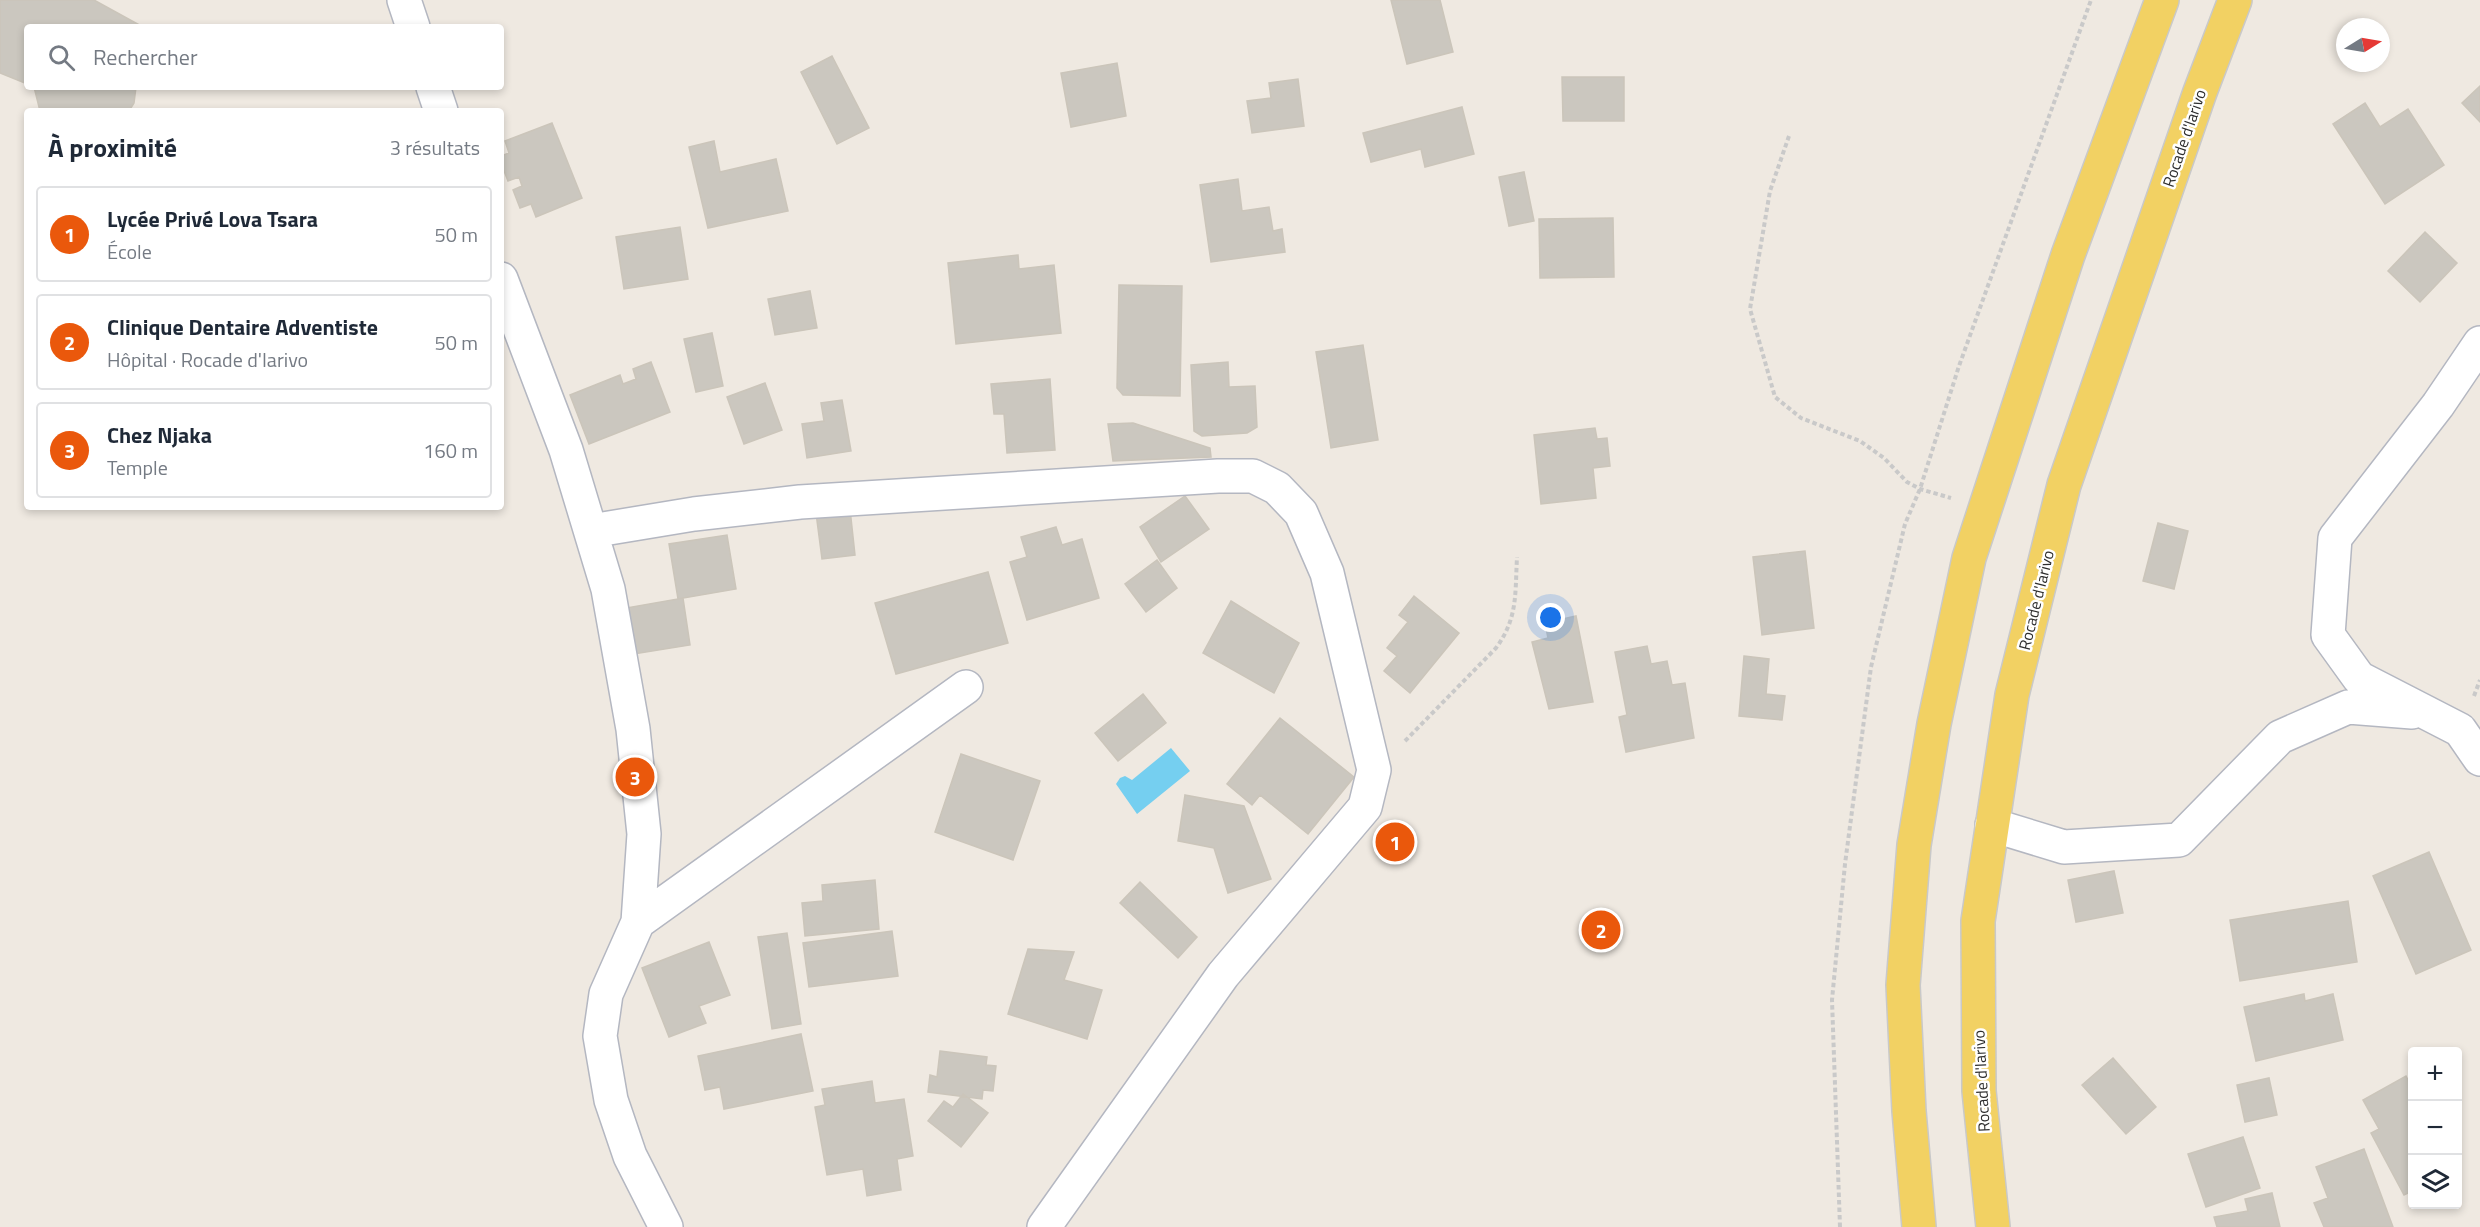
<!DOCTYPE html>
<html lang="fr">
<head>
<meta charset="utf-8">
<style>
	:root { --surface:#fff; --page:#f2f2f3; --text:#1f2937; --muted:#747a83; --line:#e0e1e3; --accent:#ea580c }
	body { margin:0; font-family:"Titillium Web",sans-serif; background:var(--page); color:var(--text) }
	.controls { position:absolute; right:18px; bottom:18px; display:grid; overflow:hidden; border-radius:6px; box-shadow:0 3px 9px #0003 }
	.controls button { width:54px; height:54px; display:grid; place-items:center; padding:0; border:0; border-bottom:2px solid var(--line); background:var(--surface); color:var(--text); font:30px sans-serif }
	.compass { position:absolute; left:2336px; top:18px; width:54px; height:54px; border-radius:50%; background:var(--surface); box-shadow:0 3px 9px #0003; rotate:79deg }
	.you { position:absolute; left:1551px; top:618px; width:21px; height:21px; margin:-15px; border:4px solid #fff; border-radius:50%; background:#1a73e8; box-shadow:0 0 0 9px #1a73e833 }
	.badge { display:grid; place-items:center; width:39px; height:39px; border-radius:50%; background:var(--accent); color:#fff; font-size:20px; font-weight:700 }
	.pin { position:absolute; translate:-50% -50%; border:3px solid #fff; box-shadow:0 2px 6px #0006 }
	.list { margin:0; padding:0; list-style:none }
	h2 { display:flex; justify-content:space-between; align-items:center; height:78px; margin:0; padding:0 24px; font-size:26px }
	h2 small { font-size:20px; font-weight:400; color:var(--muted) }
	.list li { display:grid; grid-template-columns:39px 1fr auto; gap:18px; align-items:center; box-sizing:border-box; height:96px; margin:0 12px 12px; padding:0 12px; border:2px solid var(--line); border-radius:6px }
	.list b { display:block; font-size:22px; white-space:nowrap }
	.list p { margin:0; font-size:20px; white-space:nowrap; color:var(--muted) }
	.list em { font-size:20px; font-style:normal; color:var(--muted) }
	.icon { flex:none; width:33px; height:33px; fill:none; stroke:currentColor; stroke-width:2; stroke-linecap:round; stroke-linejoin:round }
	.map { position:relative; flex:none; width:2480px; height:1227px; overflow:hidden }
	.search { position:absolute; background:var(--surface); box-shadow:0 3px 9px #0003; left:24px; top:24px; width:480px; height:66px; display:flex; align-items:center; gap:15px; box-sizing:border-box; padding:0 21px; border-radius:6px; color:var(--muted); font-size:22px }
	.panel { position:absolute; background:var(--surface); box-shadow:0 3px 9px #0003; left:24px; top:108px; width:480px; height:402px; border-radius:6px }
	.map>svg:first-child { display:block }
</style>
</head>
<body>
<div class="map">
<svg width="2480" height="1227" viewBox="0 0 2480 1227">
	<rect width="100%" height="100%" fill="#efe9e1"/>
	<!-- water -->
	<path fill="#75cff0" d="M1171,748L1190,771L1137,814L1116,784L1120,778L1125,776L1132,780Z"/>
	<!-- building -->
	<path fill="#cbc7bf" stroke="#cbc5ba" stroke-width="1.5" d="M0,0H94L143,27H27V84L0,73Z
		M1391,0H1440L1453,52L1407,64Z
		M832,56L869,128L837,144L801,72Z
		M1117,63L1126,116L1071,127L1061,73Z
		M1562,77H1624V121H1563Z
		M1298,79L1304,126L1252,133L1247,101L1271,98L1269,83Z
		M2480,86V122L2462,103Z
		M34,87H136L134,103L129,111H40Z
		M2365,103L2380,127L2408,109L2444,165L2385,204L2333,124Z
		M1462,107L1474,154L1425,167L1421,149L1371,162L1363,133Z
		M552,123L582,198L536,217L531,204L520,208L513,190L522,186L519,177L508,181L501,163V156L509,153L505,141Z
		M714,141L720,172L776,159L788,211L708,228L689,147Z
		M1524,172L1534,221L1509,226L1499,177Z
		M1238,179L1242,211L1269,207L1273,231L1282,229L1285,252L1211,262L1200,185Z
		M1613,218L1614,277L1540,278L1539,219Z
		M680,227L688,279L624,289L616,237Z
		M2425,232L2457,263L2420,302L2388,271Z
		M1018,255L1019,269L1054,265L1061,333L956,344L948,263Z
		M1119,285L1182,286L1180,396L1123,395L1117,388Z
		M810,291L817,328L775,335L768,299Z
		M712,333L723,386L696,392L684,339Z
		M1363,345L1378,440L1331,448L1316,352Z
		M651,362L670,412L589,444L570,395L620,375L623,384L636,379L633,369Z
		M1228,362L1229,387L1255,386L1257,427L1247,433L1202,436L1194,431L1191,365Z
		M1050,379L1055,450L1007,453L1004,414H994L991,384Z
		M765,383L782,430L744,444L727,397Z
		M842,400L851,451L807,458L802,424L824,421L821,403Z
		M1133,423L1210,448L1211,457L1113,461L1108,424Z
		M1595,428L1597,439L1607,438L1610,466L1593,468L1596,498L1541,504L1534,435Z
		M1185,496L1209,529L1161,562L1140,527Z
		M850,509L855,555L822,559L816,513Z
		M2158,523L2188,531L2174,589L2143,581Z
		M1056,527L1062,545L1082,539L1099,598L1027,620L1010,562L1027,557L1021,537Z
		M727,535L736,589L678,599L669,544Z
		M1805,551L1814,628L1762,635L1753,557Z
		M1157,560L1177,588L1146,612L1125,584Z
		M988,572L1008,643L896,674L875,603Z
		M1414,596L1459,633L1410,693L1384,671L1397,656L1387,648L1408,622L1399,615Z
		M683,598L690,645L634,654L626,608Z
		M1231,601L1299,643L1274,693L1203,653Z
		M1576,616L1593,702L1549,709L1532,642L1548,638L1545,623Z
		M1647,646L1651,664L1667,661L1672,685L1685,683L1694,738L1626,752L1619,717L1627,715L1615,652Z
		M1744,656L1769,659L1766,694L1785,696L1782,720L1739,716Z
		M1143,694L1166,723L1118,761L1095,733Z
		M1280,718L1354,777L1308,834L1260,795L1252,805L1227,784Z
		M961,754L1040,781L1013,860L935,832Z
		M1185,795L1244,806L1271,879L1228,893L1214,848L1178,841Z
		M2429,852L2471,950L2416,974L2373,876Z
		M2114,871L2123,913L2076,922L2068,880Z
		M875,880L879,929L805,936L802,903L823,901L822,885Z
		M1140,882L1197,937L1178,958L1120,903Z
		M2348,901L2357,962L2240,981L2230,920Z
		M892,931L898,976L809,987L803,943Z
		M787,933L801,1024L772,1029L758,937Z
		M709,942L730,995L699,1006L706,1023L669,1037L642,968Z
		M1028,949L1074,952L1064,980L1102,990L1087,1039L1008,1014Z
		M2304,994L2305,1001L2333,994L2343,1040L2256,1061L2244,1007Z
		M801,1034L813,1091L724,1109L720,1087L705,1090L698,1056Z
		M940,1051L987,1057L986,1065L996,1066L993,1091L983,1090L982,1099L928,1092L930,1075L937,1077Z
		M2113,1058L2156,1107L2126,1134L2082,1085Z
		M2406,1076L2412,1088V1191L2404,1195L2371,1133L2379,1129L2363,1100Z
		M2269,1078L2277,1115L2245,1122L2237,1085Z
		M872,1081L875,1103L904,1099L913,1156L897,1159L901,1190L867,1196L863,1169L827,1175L815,1107L825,1105L822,1089Z
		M963,1094L988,1113L961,1147L928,1121L944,1101L953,1107Z
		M2243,1137L2260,1188L2206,1207L2188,1154Z
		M2364,1149L2393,1227H2324L2314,1203L2328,1198L2316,1167Z
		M2272,1193L2280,1227H2217L2214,1217L2248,1211L2245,1199Z"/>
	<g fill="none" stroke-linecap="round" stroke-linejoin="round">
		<!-- minor casing -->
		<g stroke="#b4b7c1" stroke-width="36">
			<path id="minor" d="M404,0L413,27
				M433,87L441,111
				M501,279L566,450L608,589L633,729L644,834L638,922L606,994L600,1036L611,1100L630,1156L666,1227
				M2480,343L2438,405L2335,538L2328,635L2359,678L2460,730L2480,759
				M591,531L694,514L800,502L1218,476H1253L1277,488L1301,513L1327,573L1374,770L1365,807L1223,975L1044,1227
				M1992,825L2064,847L2179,840L2280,737L2348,707L2412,712
				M638,922L966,687"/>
		</g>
		<!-- major casing -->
		<g stroke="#c9c9c9" stroke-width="36">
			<path id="major" d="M1919,1227L1909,1111L1903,985L1914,845L1934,724L1969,558L2068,255L2162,0
				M1993,1227L1979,1091L1978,921L2012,695L2064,485L2200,92L2235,0"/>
		</g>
		<!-- path -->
		<path stroke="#c9c9c9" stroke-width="4" stroke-dasharray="4.5 3" stroke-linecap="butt" d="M1789,136L1770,191L1750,309L1775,397L1801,418L1860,441L1884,458L1907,482L1920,489L1951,498
			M2474,696L2480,680
			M1405,741L1496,648C1518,618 1515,594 1517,557
			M1840,1227L1832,1000L1845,864L1871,667L1905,524L1920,489L1959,366L2091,0"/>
		<!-- minor -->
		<use href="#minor" stroke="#fff" stroke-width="33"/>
		<!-- major -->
		<use href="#major" stroke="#f2d163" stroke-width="33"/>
	</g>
	<g text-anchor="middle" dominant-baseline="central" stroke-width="5" stroke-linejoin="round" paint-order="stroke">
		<!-- street labels -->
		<g font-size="16" fill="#2e2e2e" stroke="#fff">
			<text transform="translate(2184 138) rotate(-71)">Rocade d'Iarivo</text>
			<text transform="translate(2036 600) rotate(-76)">Rocade d'Iarivo</text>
			<text transform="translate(1981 1081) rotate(-93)">Rocade d'Iarivo</text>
		</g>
	</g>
</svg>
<div class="controls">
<button>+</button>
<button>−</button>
<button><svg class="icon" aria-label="layers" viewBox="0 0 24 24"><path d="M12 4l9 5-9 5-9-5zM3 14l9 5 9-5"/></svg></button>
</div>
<svg class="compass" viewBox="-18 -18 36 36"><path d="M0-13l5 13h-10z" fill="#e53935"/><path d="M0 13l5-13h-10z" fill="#747a83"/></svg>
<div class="you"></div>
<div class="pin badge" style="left:1395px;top:842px">1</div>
<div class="pin badge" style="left:1601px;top:930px">2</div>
<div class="pin badge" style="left:635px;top:777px">3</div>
<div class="search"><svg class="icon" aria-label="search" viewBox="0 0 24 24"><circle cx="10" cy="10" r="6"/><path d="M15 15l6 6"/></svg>Rechercher</div>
<section class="panel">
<h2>À proximité<small>3 résultats</small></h2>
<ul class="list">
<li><span class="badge">1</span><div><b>Lycée Privé Lova Tsara</b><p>École</p></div><em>50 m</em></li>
<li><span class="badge">2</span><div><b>Clinique Dentaire Adventiste</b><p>Hôpital · Rocade d'Iarivo</p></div><em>50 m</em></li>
<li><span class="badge">3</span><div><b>Chez Njaka</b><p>Temple</p></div><em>160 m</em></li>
</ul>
</section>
</div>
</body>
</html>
